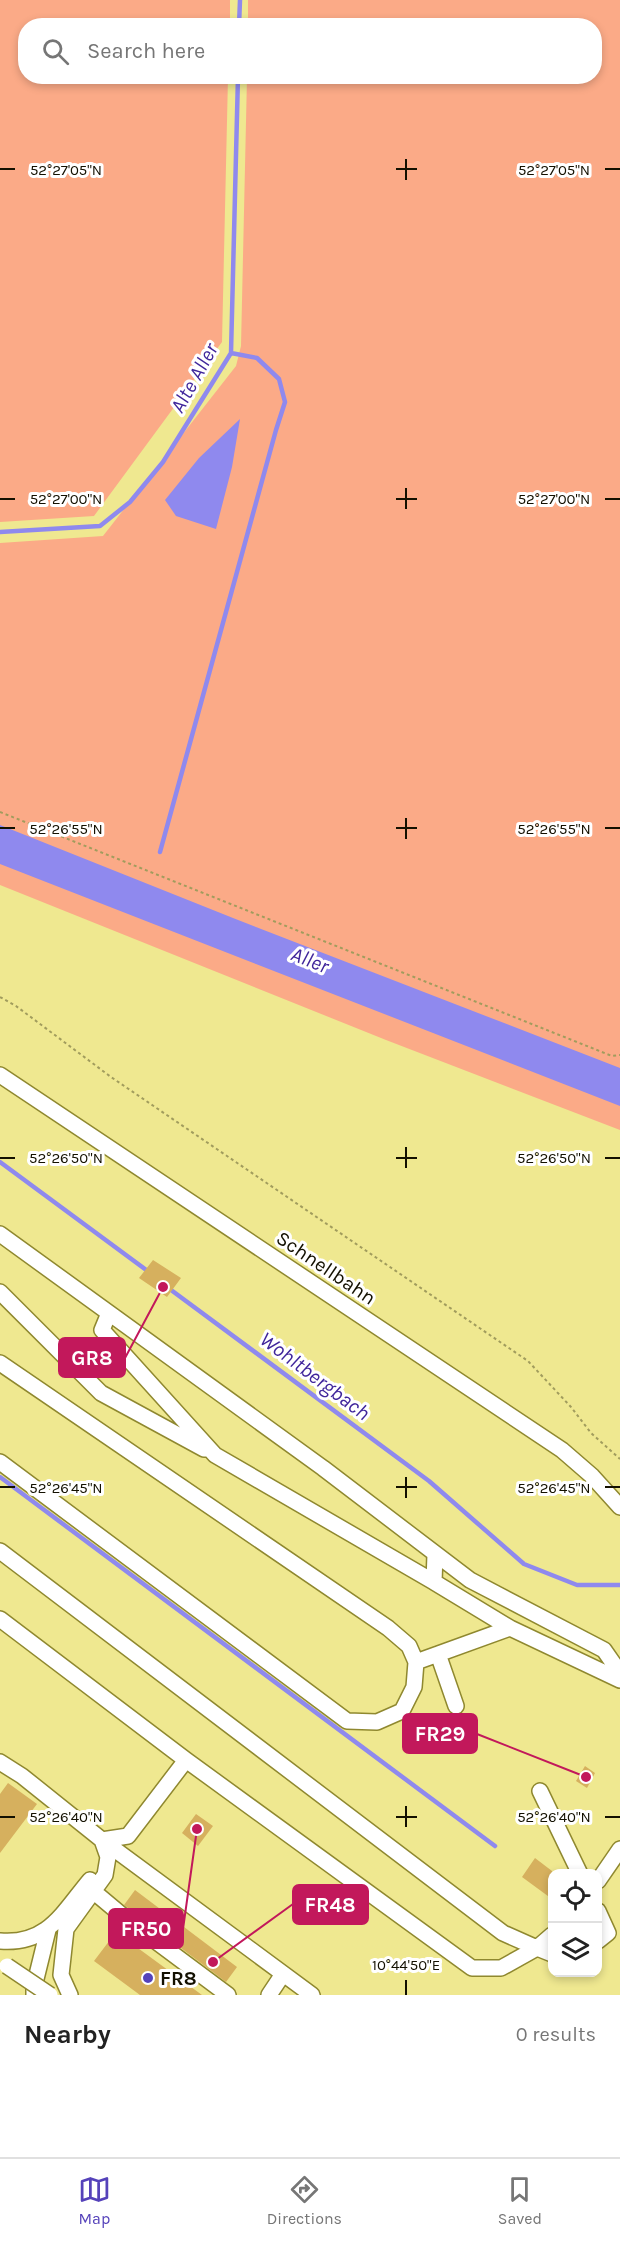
<!DOCTYPE html>
<html lang="en">
<head>
<meta charset="utf-8">
<style>
	:root { --surface:#fff; --page:#f6f6f6; --text:#222; --muted:#767676; --line:#e0e0e0; --accent:#5542ba }
	body { margin:0; font-family:Karla,sans-serif; background:var(--page); color:var(--text) }
	.controls { position:absolute; right:18px; bottom:18px; display:grid; overflow:hidden; border-radius:12px; box-shadow:0 3px 9px #0003 }
	.controls button { width:54px; height:54px; display:grid; place-items:center; padding:0; border:0; border-bottom:2px solid var(--line); background:var(--surface); color:var(--text); font:30px sans-serif }
	.list { margin:0; padding:0; list-style:none }
	h2 { display:flex; justify-content:space-between; align-items:center; height:78px; margin:0; padding:0 24px; font-size:26px }
	h2 small { font-size:20px; font-weight:400; color:var(--muted) }
	.icon { flex:none; width:33px; height:33px; fill:none; stroke:currentColor; stroke-width:2; stroke-linecap:round; stroke-linejoin:round }
	.map { position:relative; flex:none; width:620px; height:1995px; overflow:hidden }
	.search { position:absolute; background:var(--surface); box-shadow:0 3px 9px #0003; left:18px; right:18px; top:18px; height:66px; display:flex; align-items:center; gap:15px; box-sizing:border-box; padding:0 21px; border-radius:24px; color:var(--muted); font-size:22px }
	.sheet { height:162px; background:var(--surface) }
	nav { display:flex; justify-content:space-around; align-items:center; box-sizing:border-box; height:84px; border-top:2px solid var(--line); background:var(--surface); font-size:16px; color:var(--muted) }
	nav a { display:grid; justify-items:center; gap:3px }
	nav .on { color:var(--accent) }
	.map>svg:first-child { display:block }
</style>
</head>
<body>
<div class="map">
<svg width="620" height="1995" viewBox="0 0 620 1995">
	<rect width="100%" height="100%" fill="#efe890"/>
	<!-- green -->
	<path fill="#fbaa87" d="M0,0H230V25L26,26V76L228,77L222,342L94,516L0,522Z
		M248,0H620V1130L386,1040L0,885V543L103,536L236,366L241,346L247,77L594,76V26L248,25Z"/>
	<!-- water -->
	<path fill="#8f89ee" d="M240,419L232,467L216,529L176,516L165,500L199,458Z
		M0,825L233,918L620,1068V1106L0,864Z"/>
	<g fill="none" stroke-linecap="round" stroke-linejoin="round">
		<!-- stream -->
		<path stroke="#8f89ee" stroke-width="4.5" d="M239,26L240,0
			M0,532L100,526L130,502L163,462L231,353L238,76
			M160,852L276,430L285,402L279,379L257,358L231,353
			M0,1162L149,1272
			M167,1287L429,1481L524,1564L577,1585H620
			M0,1477L495,1846"/>
	</g>
	<!-- building -->
	<path fill="#d6b05e" d="M153,1260L181,1278L167,1297L139,1278Z
		M585,1766L595,1773L587,1788L576,1781Z
		M8,1783L37,1804L0,1853V1794Z
		M196,1814L213,1826L198,1846L182,1833Z
		M535,1858L552,1871V1899L522,1877Z
		M135,1890L237,1967L226,1982L124,1905Z
		M116,1932L202,1995H140L94,1961Z"/>
	<g fill="none" stroke-linecap="round" stroke-linejoin="round">
		<!-- minor casing -->
		<g stroke="#8f882f" stroke-width="18">
			<path id="minor" d="M0,1075L562,1450L592,1476L620,1507
				M0,1234L323,1468L470,1580L604,1650L620,1673
				M0,1292L101,1393L204,1449
				M109,1313L102,1330L215,1455L434,1582
				M0,1363L388,1628L409,1646L416,1662L414,1687L402,1711L377,1722L347,1721L0,1462
				M0,1551L503,1933L537,1948L552,1935
				M435,1554L434,1582L510,1628
				M0,1619L186,1760L472,1968H501L537,1948L552,1954
				M438,1654L456,1706
				M416,1662L510,1628L620,1680
				M0,1762L22,1776L102,1840L312,1995
				M540,1791L580,1874
				M102,1840L128,1836L186,1760
				M598,1881L620,1849
				M93,1891L130,1922L228,1995
				M598,1911L608,1933L598,1941
				M0,1941C48,1945 63,1912 90,1880
				M34,1995V1987L48,1930
				M70,1995L61,1975L66,1929L105,1875L108,1857L102,1840
				M269,1995L283,1974"/>
		</g>
		<!-- path -->
		<path stroke="#a19c5d" stroke-width="2" stroke-dasharray="3 3" stroke-linecap="butt" d="M0,812L612,1056L620,1055
			M0,997L16,1006L111,1077L528,1361L571,1407L591,1433L620,1459"/>
		<!-- minor -->
		<use href="#minor" stroke="#fff" stroke-width="15"/>
		<!-- minor-bridge casing -->
		<g stroke="#8f882f" stroke-width="18" stroke-linecap="butt">
			<path id="minor-bridge" d="M7,1966L50,1995"/>
		</g>
		<!-- minor-bridge -->
		<use href="#minor-bridge" stroke="#fff" stroke-width="15"/>
	</g>
	<!-- ticks -->
	<path fill="none" stroke="#131000" stroke-width="2" d="M406,159V180M0,169H15M396,169H417M605,169H620M406,488V509M0,499H15M396,499H417M605,499H620M406,818V839M0,828H15M396,828H417M605,828H620M406,1147V1168M0,1158H15M396,1158H417M605,1158H620M406,1477V1498M0,1487H15M396,1487H417M605,1487H620M406,1806V1827M0,1817H15M396,1817H417M605,1817H620M406,1980V1995"/>
	<!-- markers -->
	<circle fill="#5542ba" stroke="#fff" stroke-width="2" cx="148" cy="1978" r="6"/>
	<g text-anchor="middle" dominant-baseline="central" stroke-width="6" stroke-linejoin="round" paint-order="stroke">
		<!-- street labels -->
		<g font-size="20" fill="#131000" stroke="#fff">
			<text transform="translate(326 1268) rotate(34)">Schnellbahn</text>
		</g>
		<!-- poi labels -->
		<g font-size="20" font-weight="bold" fill="#131000" stroke="#fff" text-anchor="start">
			<text x="160" y="1978">FR8</text>
		</g>
		<!-- water labels -->
		<g font-size="21" font-style="italic" fill="#40269b" stroke="#fff">
			<text transform="translate(194 378) rotate(-61)">Alte Aller</text>
			<text transform="translate(310 960) rotate(22)">Aller</text>
			<text transform="translate(315 1376) rotate(37)">Wohltbergbach</text>
		</g>
	</g>
	<g font-size="15" text-anchor="middle" fill="#131000" stroke="#fff" stroke-width="6" stroke-linejoin="round" paint-order="stroke">
		<text x="66" y="175">52°27'05"N</text>
		<text x="554" y="175">52°27'05"N</text>
		<text x="66" y="504">52°27'00"N</text>
		<text x="554" y="504">52°27'00"N</text>
		<text x="66" y="834">52°26'55"N</text>
		<text x="554" y="834">52°26'55"N</text>
		<text x="66" y="1163">52°26'50"N</text>
		<text x="554" y="1163">52°26'50"N</text>
		<text x="66" y="1493">52°26'45"N</text>
		<text x="554" y="1493">52°26'45"N</text>
		<text x="66" y="1822">52°26'40"N</text>
		<text x="554" y="1822">52°26'40"N</text>
		<text x="406" y="1970">10°44'50"E</text>
	</g>
	<!-- callouts -->
	<path fill="none" stroke="#c2185b" stroke-width="2" d="M163 1287L125 1358M586 1777L477 1734M213 1962L293 1904M197 1829L183 1929"/>
	<g fill="#c2185b" stroke="#fff" stroke-width="2">
		<circle cx="163" cy="1287" r="6"/>
		<circle cx="586" cy="1777" r="6"/>
		<circle cx="213" cy="1962" r="6"/>
		<circle cx="197" cy="1829" r="6"/>
	</g>
	<g fill="#c2185b" stroke="#c2185b" stroke-width="2">
		<rect x="59" y="1338" width="66" height="39" rx="6"/>
		<rect x="403" y="1714" width="74" height="39" rx="6"/>
		<rect x="293" y="1885" width="75" height="39" rx="6"/>
		<rect x="109" y="1909" width="74" height="39" rx="6"/>
	</g>
	<g font-size="21" text-anchor="middle" font-weight="bold" fill="#fff">
		<text x="92" y="1365">GR8</text>
		<text x="440" y="1741">FR29</text>
		<text x="330" y="1912">FR48</text>
		<text x="146" y="1936">FR50</text>
	</g>
</svg>
<div class="controls">
<button><svg class="icon" aria-label="locate" viewBox="0 0 24 24"><circle cx="12" cy="12" r="6"/><path d="M12 2v4M12 18v4M2 12h4M18 12h4"/></svg></button>
<button><svg class="icon" aria-label="layers" viewBox="0 0 24 24"><path d="M12 4l9 5-9 5-9-5zM3 14l9 5 9-5"/></svg></button>
</div>
<div class="search"><svg class="icon" aria-label="search" viewBox="0 0 24 24"><circle cx="10" cy="10" r="6"/><path d="M15 15l6 6"/></svg>Search here</div>
</div>
<section class="sheet">
<h2>Nearby<small>0 results</small></h2>
<ul class="list">
</ul>
</section>
<nav>
<a class="on"><svg class="icon" aria-label="map" viewBox="0 0 24 24"><path d="M3 6l6-2 6 2 6-2v14l-6 2-6-2-6 2zM9 4v14M15 6v14"/></svg>Map</a>
<a><svg class="icon" aria-label="directions" viewBox="0 0 24 24"><path d="M12 3l9 9-9 9-9-9zM9 14v-3h6M13 9l2 2-2 2"/></svg>Directions</a>
<a><svg class="icon" aria-label="saved" viewBox="0 0 24 24"><path d="M7 4h10v16l-5-4-5 4z"/></svg>Saved</a>
</nav>
</body>
</html>
